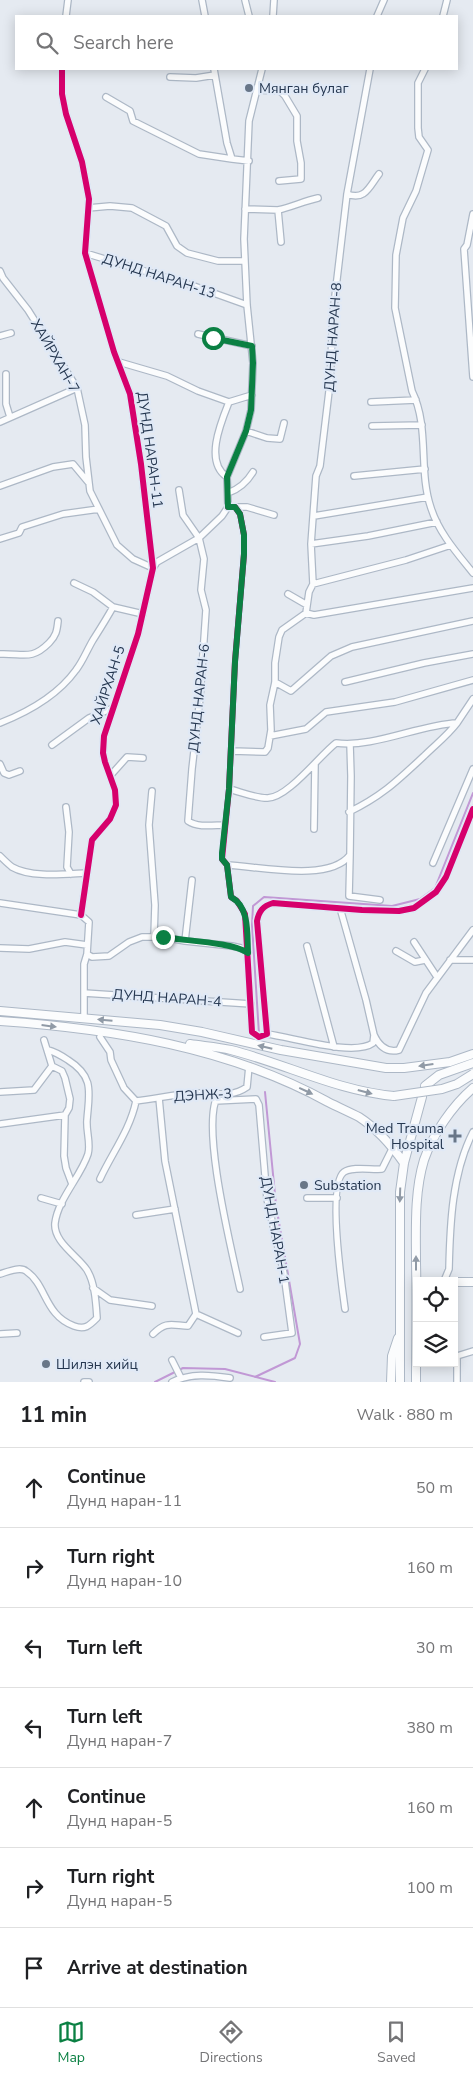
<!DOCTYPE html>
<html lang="en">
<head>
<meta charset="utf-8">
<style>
	:root { --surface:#fff; --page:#f6f6f6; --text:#202124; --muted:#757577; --line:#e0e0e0; --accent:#0b8043 }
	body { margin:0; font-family:"Nunito Sans",sans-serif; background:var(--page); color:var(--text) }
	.controls { position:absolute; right:15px; bottom:15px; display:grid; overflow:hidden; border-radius:0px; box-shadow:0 2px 12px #0003 }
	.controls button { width:45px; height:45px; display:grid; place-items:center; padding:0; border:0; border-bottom:1px solid var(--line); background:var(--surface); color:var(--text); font:25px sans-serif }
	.stop { position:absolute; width:15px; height:15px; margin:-11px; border:4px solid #0b8043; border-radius:50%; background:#fff }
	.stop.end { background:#0b8043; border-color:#fff; box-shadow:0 1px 5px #0008 }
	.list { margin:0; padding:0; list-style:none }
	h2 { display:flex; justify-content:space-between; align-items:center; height:65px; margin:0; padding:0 20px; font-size:21px }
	h2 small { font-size:16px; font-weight:400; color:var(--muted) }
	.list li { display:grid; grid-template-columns:32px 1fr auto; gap:15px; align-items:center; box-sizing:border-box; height:80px; padding:0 20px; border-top:1px solid var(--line) }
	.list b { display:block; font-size:19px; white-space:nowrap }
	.list p { margin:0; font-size:16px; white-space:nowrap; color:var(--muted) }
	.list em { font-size:16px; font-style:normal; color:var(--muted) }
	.icon { flex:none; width:28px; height:28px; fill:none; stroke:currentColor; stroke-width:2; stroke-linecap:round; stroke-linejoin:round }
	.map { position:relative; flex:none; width:473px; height:1382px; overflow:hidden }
	.search { position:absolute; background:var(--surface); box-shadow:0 2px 12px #0003; left:15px; right:15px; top:15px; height:55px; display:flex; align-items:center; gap:12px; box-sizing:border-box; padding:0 18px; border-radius:0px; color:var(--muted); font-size:19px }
	.sheet { height:625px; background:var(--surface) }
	nav { display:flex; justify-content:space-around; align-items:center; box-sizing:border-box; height:70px; border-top:1px solid var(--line); background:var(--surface); font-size:14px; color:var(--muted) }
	nav a { display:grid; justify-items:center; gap:2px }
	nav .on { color:var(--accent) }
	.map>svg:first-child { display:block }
</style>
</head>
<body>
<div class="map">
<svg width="473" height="1382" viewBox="0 0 473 1382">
	<rect width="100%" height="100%" fill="#e5eaf1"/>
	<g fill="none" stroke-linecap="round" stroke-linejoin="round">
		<!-- stream -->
		<path stroke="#c198d5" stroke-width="2" d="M259,1034L252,925L253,906L264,897L392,906L420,899L435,888L473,793
			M255,1377L295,1358L300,1344L276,1205L265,1092
			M155,1382L183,1368L225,1369L275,1382"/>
		<!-- minor casing -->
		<g stroke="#adb8c6" stroke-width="8">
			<path id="minor" d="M202,0L205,16
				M245,0L249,16
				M66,16L68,0
				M273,16L274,0
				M377,16L384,0
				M443,16L447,0
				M62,69V94L66,114L82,162L89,199L85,253L114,352L130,394L141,464L153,568L138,634L104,736L103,753L105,762L115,790L116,805L110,819L92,840L81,915
				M214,69L227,143L232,159L249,161
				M425,69L418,83V128L419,137L428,150L416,191L403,218L396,255L395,308L412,391C430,428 418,470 431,508C439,533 457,553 473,573
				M170,77L196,78L215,75
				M257,90L280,91L285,96L297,116V141L301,163V179L279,181
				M106,97L130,111L133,121L199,154L232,159
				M347,194C365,201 369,187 379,174
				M88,208L110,206L132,208L166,226L177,246L187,253L218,261H245
				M245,209L278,210L281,242
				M278,210C292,207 304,201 318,198
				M473,214L467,245L464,249L473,377
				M85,253L194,286L247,305
				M0,271L3,278L28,310L77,388L85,425L86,457L90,491L117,545L133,559L153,568
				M198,334L252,346
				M0,336L11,333
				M119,362L167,376L198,391L229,402
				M6,374V404L10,417
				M371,402L416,400
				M0,422L77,388
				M372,426L422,425
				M246,431L267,438L280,439L284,423
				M354,476L425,469
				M227,477C204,462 221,422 229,402L252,395
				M0,486L53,467L73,464L88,482
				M179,490L183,515L199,538L204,559L201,590L206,610L200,698L192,769L188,821C198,828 214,825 225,825
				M228,493C239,489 247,482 253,472
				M228,507H235L240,514L244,535V554L235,661L229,789L222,859L227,865L231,897L237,901L245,914L252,1032L259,1037L267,1034L257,921C259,911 263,906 273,903L362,910L399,911L414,908L436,892L446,877L473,809
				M235,507H247L274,515
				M314,516L428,497
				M0,539L19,533L22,527L63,514L99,509
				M311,544L368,536L437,522
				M153,568L157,562L199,538L222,516L228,507L227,477L246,431L251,410L253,363L247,305L244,239L249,121L262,69
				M74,583L93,592L113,607L143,614
				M313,584L406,560L451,545
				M288,594L307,605
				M306,613L314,615L473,588
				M0,654C23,653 31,661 49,643C56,636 57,631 58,621
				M275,682L291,691L331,656L352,647L473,621
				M345,682L424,663L473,654
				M0,723C28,712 58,695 76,670C83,661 87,650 93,640C100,629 107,618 113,607
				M270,736L306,729L326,712L395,702L473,680
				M52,745L89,718L113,708
				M232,751L265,752L268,748L271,730L270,705L275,682V663L279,637L282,630L306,613L309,592L313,584L311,544L316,476L320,466L330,383L333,313L347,194L370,69
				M0,764L4,773L9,775L20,771
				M110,776L127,757L143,758
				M229,789C241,792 255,798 267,798C287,799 320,755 336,743C374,748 418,725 457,723L473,699
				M152,791L149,825L155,905L154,937
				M66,807L69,832L67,867L71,874
				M349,812C382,796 397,781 424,756C435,745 447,736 457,723
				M314,829L315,764
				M350,855L349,896L380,900
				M0,856C4,860 8,864 12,867C31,878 65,874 86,873
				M433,863L473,769
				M227,865C258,866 329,883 350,855L351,776L350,744
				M0,903L81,915L89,922L87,954L92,957L109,956L129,942L142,937H163L185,941L232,946L241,948L248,953
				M185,941L192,880
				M414,942L437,977
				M307,946L334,1047
				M0,948L29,949L65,942L87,945
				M396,951L415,962L425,960
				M450,960H473
				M84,993L251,1004
				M84,1018V964L87,954
				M267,1034C292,1037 354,1057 373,1043L374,1035L366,1000L340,908
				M374,1035C379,1046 387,1053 399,1050L426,993L473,930
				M100,1037L110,1052L111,1060L124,1088L136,1101C130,1130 112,1153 100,1179
				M44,1040L52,1066
				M52,1066L62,1071L65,1078L70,1099L69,1108L65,1115L64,1156L66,1168L72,1184
				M0,1092L34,1090L52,1066
				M218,1095C200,1125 232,1251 240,1289
				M136,1101C155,1099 175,1094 194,1093C213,1092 230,1099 247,1087L249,1066
				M215,1101L256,1099L259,1105L267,1199L284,1274L292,1333L264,1337
				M0,1124L65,1115
				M41,1198L62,1204
				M307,1198H337
				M136,1215L175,1209
				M0,1274C7,1272 20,1266 26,1271C47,1285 44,1315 74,1326C85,1330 89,1326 97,1318C96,1303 95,1283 87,1270C78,1256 53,1242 55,1223C58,1199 81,1176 88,1154C91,1144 86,1131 87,1120C89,1093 95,1077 68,1060C62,1056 56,1052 48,1050
				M444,1281L449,1269C450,1224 452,1173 473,1132
				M93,1288L110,1300L152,1306
				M345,1309C342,1287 327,1184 344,1172C353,1166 371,1170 382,1169L393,1147
				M196,1314L238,1333
				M0,1334L17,1333
				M153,1334C166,1321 171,1325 188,1326L196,1314L165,1161L159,1098
				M172,1360L181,1378
				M84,1382H89
				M172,1382C191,1373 210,1375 230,1378
				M457,1382V1356L473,1351"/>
		</g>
		<!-- major casing -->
		<g stroke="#adb8c6" stroke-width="10">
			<path id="major" d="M0,1011L160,1025L202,1032L281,1050L386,1068H404L450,1062L473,1054
				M0,1021C113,1029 228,1047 328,1102C338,1107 349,1112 359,1117C376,1128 392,1146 404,1163
				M190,1044C203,1046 218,1047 231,1050C286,1064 338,1091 394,1096
				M425,1086L439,1075L473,1063
				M454,1282H473
				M391,1382L392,1356L398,1338
				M400,1382V1192L404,1163L422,1097
				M416,1382C416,1342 417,1303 416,1263C416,1230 414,1193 424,1160C433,1134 452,1106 473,1088"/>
		</g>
		<!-- minor -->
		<use href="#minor" stroke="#fbfcfd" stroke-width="5.5"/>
		<!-- major -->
		<use href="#major" stroke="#fbfcfd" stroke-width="8"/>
		<!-- major-bridge casing -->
		<g stroke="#adb8c6" stroke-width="10" stroke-linecap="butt">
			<path id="major-bridge" d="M394,1096L442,1089L457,1084L473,1074"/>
		</g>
		<!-- major-bridge -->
		<use href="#major-bridge" stroke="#fbfcfd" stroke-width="8"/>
		<!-- cycleway casing -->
		<g stroke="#e0e9f6" stroke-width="9">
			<path id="cycleway" d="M62,69V94L66,114L82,162L89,199L85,253L114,352L130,394L141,464L153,568L138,634L104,736L103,753L105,762L115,790L116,805L110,819L92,840L81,915
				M228,507H235L240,514L244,535V554L235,661L229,789L222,859L227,865L231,897L237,901L245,914L252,1032L259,1037L267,1034L257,921C259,911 263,906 273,903L362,910L399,911L414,908L436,892L446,877L473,809"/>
		</g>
		<!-- cycleway -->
		<use href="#cycleway" stroke="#d6006c" stroke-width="6"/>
	</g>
	<!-- one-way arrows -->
	<defs><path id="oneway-solid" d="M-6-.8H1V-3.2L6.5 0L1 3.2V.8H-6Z" transform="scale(1.25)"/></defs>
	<g fill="#909aa6">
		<use href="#oneway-solid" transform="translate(105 1020) rotate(-175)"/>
		<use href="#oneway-solid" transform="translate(49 1026) rotate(7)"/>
		<use href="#oneway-solid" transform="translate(265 1047) rotate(-167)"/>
		<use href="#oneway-solid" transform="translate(426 1065) rotate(172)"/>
		<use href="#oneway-solid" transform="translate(306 1091) rotate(25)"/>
		<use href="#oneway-solid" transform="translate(365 1092) rotate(15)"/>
		<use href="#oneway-solid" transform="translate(400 1195) rotate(92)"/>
		<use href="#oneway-solid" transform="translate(416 1263) rotate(-90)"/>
	</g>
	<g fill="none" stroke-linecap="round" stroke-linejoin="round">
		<!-- route -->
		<path stroke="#0b8043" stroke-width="6" d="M163,937C185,941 232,942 248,953C247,935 250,907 231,897L227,865L222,859V853L229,789L235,662L244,554V535L240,514L235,507H228L227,477L246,431L251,410L253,363L252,346L213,338"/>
	</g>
	<!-- markers -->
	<g fill="#687688" stroke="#e0e9f6" stroke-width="2">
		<circle cx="249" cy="88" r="5"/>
		<path d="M452.5 1128.5h5v5h5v5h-5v5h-5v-5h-5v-5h5z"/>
		<circle cx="304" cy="1185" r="5"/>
		<circle cx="46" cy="1364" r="5"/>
	</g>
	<g text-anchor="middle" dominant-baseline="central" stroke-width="4.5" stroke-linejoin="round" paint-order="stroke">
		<!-- poi labels -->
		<g font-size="14" fill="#253750" stroke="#e0e9f6" text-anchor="start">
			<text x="259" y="88">Мянган булаг</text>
			<text x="444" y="1128" text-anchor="end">Med Trauma<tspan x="444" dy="16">Hospital</tspan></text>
			<text x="314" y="1185">Substation</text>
			<text x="56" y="1364">Шилэн хийц</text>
		</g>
		<!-- street labels -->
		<g font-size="14" fill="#253750" stroke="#e0e9f6">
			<text transform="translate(159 276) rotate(18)">ДУНД НАРАН-13</text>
			<text transform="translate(333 337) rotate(-86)">ДУНД НАРАН-8</text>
			<text transform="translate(55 356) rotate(60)">ХАЙРХАН-7</text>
			<text transform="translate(150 450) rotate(82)">ДУНД НАРАН-11</text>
			<text transform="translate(108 685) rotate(-72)">ХАЙРХАН-5</text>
			<text transform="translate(199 698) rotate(-84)">ДУНД НАРАН-6</text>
			<text transform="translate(167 998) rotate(4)">ДУНД НАРАН-4</text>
			<text transform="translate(203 1095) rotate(-3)">ДЭНЖ-3</text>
			<text transform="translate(275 1230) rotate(80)">ДУНД НАРАН-1</text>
		</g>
	</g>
</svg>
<div class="controls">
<button><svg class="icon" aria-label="locate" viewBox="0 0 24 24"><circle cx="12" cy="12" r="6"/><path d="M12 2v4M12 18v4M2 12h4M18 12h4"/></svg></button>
<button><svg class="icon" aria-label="layers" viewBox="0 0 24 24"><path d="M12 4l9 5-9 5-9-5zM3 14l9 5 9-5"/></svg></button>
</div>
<div class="stop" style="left:213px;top:338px"></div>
<div class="stop end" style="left:163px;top:937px"></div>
<div class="search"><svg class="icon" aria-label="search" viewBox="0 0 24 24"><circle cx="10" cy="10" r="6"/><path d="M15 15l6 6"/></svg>Search here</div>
</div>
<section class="sheet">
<h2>11 min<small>Walk · 880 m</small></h2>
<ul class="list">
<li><svg class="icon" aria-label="ahead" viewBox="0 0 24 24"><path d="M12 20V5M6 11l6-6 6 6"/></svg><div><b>Continue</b><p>Дунд наран-11</p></div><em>50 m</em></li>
<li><svg class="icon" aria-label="right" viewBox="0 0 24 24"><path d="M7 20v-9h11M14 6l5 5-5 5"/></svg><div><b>Turn right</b><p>Дунд наран-10</p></div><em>160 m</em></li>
<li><svg class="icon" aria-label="left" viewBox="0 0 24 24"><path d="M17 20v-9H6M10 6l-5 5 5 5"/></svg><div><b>Turn left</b></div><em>30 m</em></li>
<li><svg class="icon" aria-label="left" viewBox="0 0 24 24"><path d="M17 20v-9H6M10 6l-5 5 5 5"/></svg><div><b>Turn left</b><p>Дунд наран-7</p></div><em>380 m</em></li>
<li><svg class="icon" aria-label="ahead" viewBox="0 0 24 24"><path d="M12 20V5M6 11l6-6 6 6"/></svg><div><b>Continue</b><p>Дунд наран-5</p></div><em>160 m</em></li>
<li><svg class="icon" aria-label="right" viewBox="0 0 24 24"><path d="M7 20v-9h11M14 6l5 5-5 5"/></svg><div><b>Turn right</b><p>Дунд наран-5</p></div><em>100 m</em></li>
<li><svg class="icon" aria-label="arrive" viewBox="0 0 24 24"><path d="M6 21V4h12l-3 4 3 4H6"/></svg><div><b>Arrive at destination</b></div></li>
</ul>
</section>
<nav>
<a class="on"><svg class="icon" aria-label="map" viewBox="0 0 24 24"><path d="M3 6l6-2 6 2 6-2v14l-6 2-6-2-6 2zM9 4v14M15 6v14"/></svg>Map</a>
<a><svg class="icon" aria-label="directions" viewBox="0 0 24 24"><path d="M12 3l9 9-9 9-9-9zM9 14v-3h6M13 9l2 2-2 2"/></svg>Directions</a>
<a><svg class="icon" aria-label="saved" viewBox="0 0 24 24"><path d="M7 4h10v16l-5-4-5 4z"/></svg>Saved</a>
</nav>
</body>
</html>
